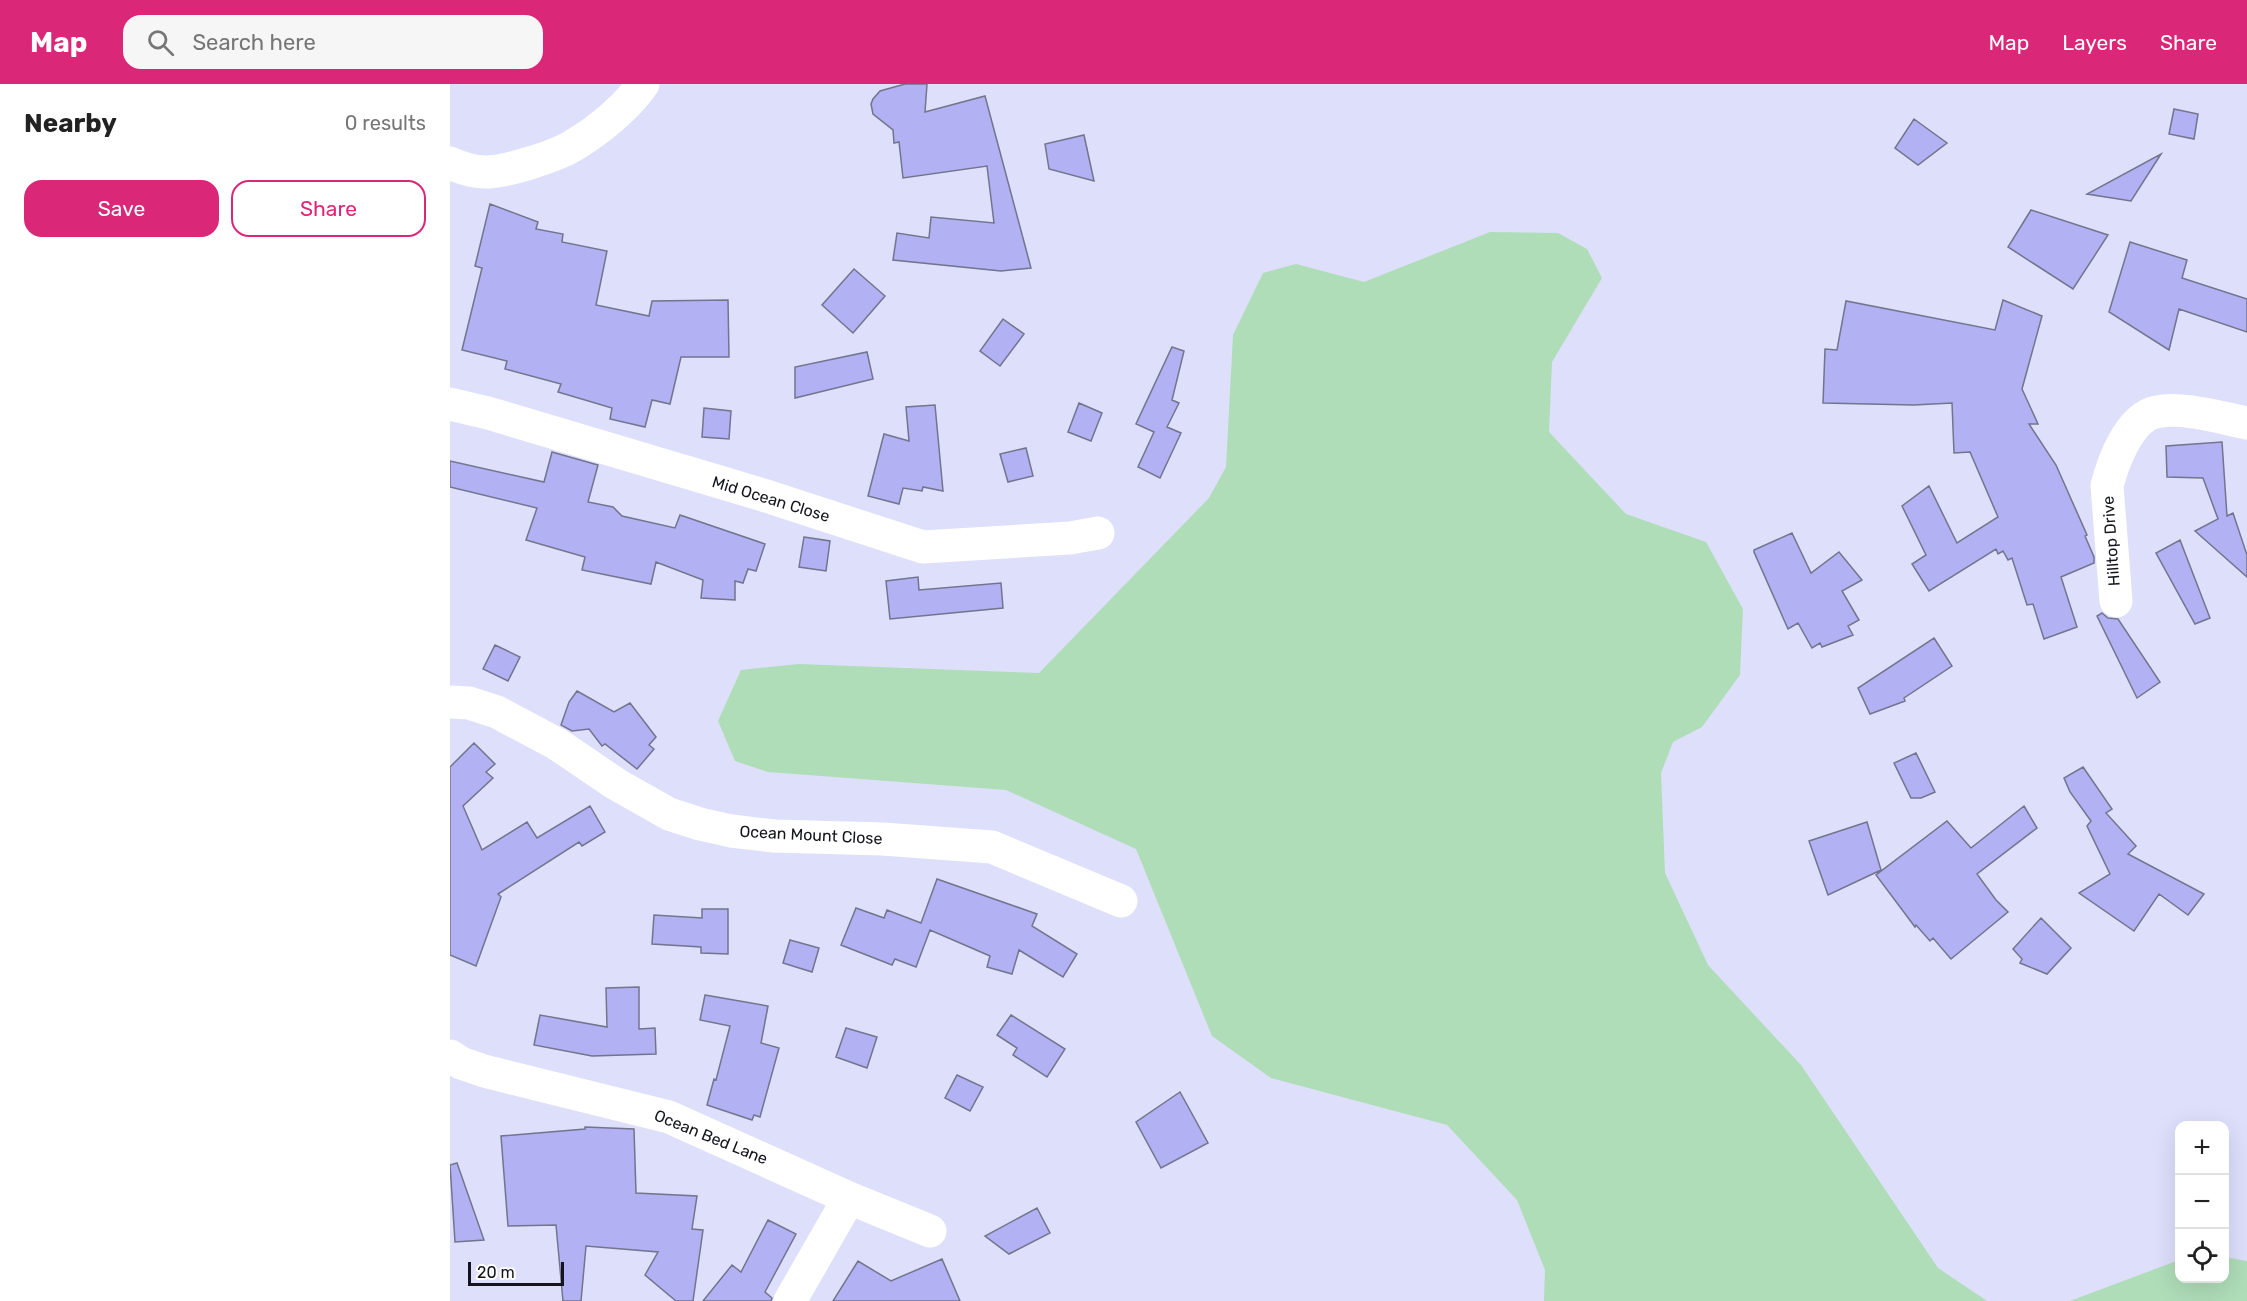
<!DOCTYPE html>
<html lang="en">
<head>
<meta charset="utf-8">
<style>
	:root { --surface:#fff; --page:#f6f6f6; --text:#222; --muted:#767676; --line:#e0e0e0; --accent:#db2777 }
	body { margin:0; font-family:Rubik,sans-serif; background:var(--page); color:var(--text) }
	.controls { position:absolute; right:18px; bottom:18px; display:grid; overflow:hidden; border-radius:12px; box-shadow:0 6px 24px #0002 }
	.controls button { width:54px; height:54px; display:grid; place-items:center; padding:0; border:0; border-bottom:2px solid var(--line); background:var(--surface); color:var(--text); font:30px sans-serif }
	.scale { position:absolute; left:18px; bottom:15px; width:96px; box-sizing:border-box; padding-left:6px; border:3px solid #13141d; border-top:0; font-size:16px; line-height:21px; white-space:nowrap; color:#13141d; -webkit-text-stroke:4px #fff; paint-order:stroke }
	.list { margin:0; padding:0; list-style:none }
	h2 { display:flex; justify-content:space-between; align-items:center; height:78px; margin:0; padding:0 24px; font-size:26px }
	h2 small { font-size:20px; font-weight:400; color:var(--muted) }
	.actions { display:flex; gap:12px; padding:18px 24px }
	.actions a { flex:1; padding:14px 0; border:2px solid var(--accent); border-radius:18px; text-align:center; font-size:21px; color:var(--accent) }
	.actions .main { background:var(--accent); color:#fff }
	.icon { flex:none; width:33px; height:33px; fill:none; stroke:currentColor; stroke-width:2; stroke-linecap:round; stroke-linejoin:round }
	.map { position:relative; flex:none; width:1797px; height:1217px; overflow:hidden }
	header { display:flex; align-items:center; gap:36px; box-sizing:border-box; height:84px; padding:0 30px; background:var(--accent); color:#fff }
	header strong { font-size:28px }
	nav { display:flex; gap:33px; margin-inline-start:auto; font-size:21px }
	.search { width:420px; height:54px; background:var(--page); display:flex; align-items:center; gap:15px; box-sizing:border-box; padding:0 21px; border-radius:18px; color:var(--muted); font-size:22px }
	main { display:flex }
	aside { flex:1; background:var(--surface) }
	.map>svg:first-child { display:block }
</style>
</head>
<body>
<header>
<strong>Map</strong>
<div class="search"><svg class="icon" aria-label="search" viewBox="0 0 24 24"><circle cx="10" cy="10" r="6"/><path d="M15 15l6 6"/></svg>Search here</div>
<nav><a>Map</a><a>Layers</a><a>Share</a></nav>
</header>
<main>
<aside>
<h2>Nearby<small>0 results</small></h2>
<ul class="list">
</ul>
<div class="actions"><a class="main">Save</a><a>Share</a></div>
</aside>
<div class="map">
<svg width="1797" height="1217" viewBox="0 0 1797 1217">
	<rect width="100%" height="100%" fill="#dedffb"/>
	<!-- green -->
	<path fill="#afddb8" d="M1040,148L1108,149L1137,165L1152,194L1102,278L1099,348L1176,430L1256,458L1293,525L1290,591L1252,643L1223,658L1211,689L1215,789L1258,881L1351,981L1488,1184L1537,1217H1094L1095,1186L1067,1116L997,1041L821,994L762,952L686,765L556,706L318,688L285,677L268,637L291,586L349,580L589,589L759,414L776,383L783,251L813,189L846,180L914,198Z
		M1775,1173L1797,1177V1217H1620L1729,1176L1730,1194H1774Z"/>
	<!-- building -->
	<path fill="#b1b1f3" stroke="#73748d" stroke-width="1.5" d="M455,0H477L475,28L535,12L581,184L551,187L443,176L447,149L479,154L481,133L544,139L537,82L453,94L449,58L444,59L443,46L423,30L421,20L423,15L430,7Z
		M1724,25L1748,30L1744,55L1719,50Z
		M1464,35L1497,59L1468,81L1445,64Z
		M634,51L644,97L599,85L595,60Z
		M1711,70L1681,117L1637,110Z
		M40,120L88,138L86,145L113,150L112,158L157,167L146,221L199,232L202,217L278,216L279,273H231L220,320L202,316L195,343L160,335L162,324L108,308L111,300L55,285L57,277L12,266L32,184L25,182Z
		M1581,126L1658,151L1623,205L1558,163Z
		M1680,158L1737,176L1732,194L1797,215V248L1729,225L1719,266L1659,228Z
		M404,185L435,212L403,249L372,221Z
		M1553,216L1592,232L1572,305L1588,340H1579L1606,381L1637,451L1635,452L1644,473V479L1611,493L1627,543L1594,555L1583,520L1577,521L1562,474L1558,476L1553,467L1548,470L1546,465L1479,507L1462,480L1476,471L1452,422L1479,402L1507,459L1548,433L1520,368L1504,369L1502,319L1464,321L1373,319L1375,265L1387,266L1396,217L1545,246Z
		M553,235L574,250L550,282L530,267Z
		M722,263L734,267L722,316L729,319L717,343L731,349L710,394L688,383L704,348L686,340Z
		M417,268L423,295L345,314V283Z
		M629,319L652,329L641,357L618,348Z
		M485,321L493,407L473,403L472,407L453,404L449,420L418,412L434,350L459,357L456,323Z
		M254,324L281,327L279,355L252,353Z
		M1772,358L1777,432L1783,429L1797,471V493L1745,447L1768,435L1753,394L1717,393L1716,362Z
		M576,364L583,392L558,398L550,370Z
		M102,368L148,381L138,418L163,423L172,432L225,444L230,431L315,460L306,487L298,485L293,499L285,497V516L251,514L253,496L206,478L201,500L132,486L135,473L76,456L87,424L0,403V377L94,398Z
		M1342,449L1361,489L1389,468L1412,496L1392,507L1409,536L1398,542L1403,551L1372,563L1370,559L1362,564L1348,539L1338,545L1304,468V466Z
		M354,453L380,457L376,487L349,483Z
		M1730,456L1760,534L1745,540L1706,469Z
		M468,493L469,506L551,499L553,524L440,535L436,497Z
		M1652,529L1658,534L1668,535L1710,598L1687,614L1647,532Z
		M1484,554L1502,582L1454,614L1455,617L1420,630L1408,604Z
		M45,561L70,573L58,597L33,585Z
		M127,607L164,628L180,619L206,653L199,661L204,665L187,685L155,660L152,662L139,645L122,647L111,641L119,618Z
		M24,659L45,680L36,688L43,694L13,722L32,766L77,738L87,754L140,722L155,748L132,762L129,758L48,810L51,813L26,882L0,871V683Z
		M1466,669L1485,708L1471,714H1461L1444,679Z
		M1633,683L1662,725L1656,729L1686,762L1678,770L1754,810L1738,831L1709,810L1684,847L1629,809L1660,790L1637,742L1641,737L1620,708L1614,694Z
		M1574,722L1587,744L1527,790L1546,816L1558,828L1501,875L1483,854L1480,857L1466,841L1465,843L1426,791L1497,737L1521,764Z
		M1417,738L1431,786L1378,811L1359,757Z
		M487,795L587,830L582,842L627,870L613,893L569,866L562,890L537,883L540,872L480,846L466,883L445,875L442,881L391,861L406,824L434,834L437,826L471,839Z
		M252,825H278V870L251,869V863L202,860L204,831L252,834Z
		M1591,834L1621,864L1597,890L1570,879L1572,875L1563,865Z
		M340,856L369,864L362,888L333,879Z
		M189,903V945L205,944L206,970L142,972L84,961L90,931L157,943L156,904Z
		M255,911L318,922L311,959L329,964L310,1033L304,1031L302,1036L257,1021L264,995L266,996L280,942L250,936Z
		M561,931L615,965L597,993L563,971L567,964L547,951Z
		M396,944L427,953L417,984L386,973Z
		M507,991L533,1003L520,1027L495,1014Z
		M730,1008L758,1059L711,1084L686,1038Z
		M135,1043L184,1045L186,1109L247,1112L242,1145L253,1146L243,1217H226L195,1191L208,1168L136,1162L131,1217H113L106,1141L58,1142L51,1052L135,1045Z
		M7,1079L34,1156L5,1158L0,1081Z
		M587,1124L600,1149L559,1170L535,1152Z
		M318,1136L346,1150L315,1208L322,1214L321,1217H253L282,1181L291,1188Z
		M492,1175L510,1217H383L408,1177L441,1197Z"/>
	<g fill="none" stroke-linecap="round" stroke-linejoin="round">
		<!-- minor -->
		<path stroke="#fff" stroke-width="33" d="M0,79C11,84 23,88 36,88C56,88 107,72 124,61C149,46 176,24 193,0
			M0,320L38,329L313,411L473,463L620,454L648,449
			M1666,517L1657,402C1663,378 1679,334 1706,328C1732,322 1771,334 1797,339
			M0,618L19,619L47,628L107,660L166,700L219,730L250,740L281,747L324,752L433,755L542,763L671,817
			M0,972L11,979L34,987L219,1033L399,1114L480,1147
			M340,1217L399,1114"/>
	</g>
	<g text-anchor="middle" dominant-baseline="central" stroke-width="6" stroke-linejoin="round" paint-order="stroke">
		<!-- street labels -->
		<g font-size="16" fill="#13141d" stroke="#fff">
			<text transform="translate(321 415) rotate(17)">Mid Ocean Close</text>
			<text transform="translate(1661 457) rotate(-94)">Hilltop Drive</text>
			<text transform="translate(361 751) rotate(3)">Ocean Mount Close</text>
			<text transform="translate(261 1053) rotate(22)">Ocean Bed Lane</text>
		</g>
	</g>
</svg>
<div class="controls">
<button>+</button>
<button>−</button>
<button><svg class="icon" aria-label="locate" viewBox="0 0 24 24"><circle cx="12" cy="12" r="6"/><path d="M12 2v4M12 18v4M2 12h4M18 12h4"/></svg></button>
</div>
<div class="scale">20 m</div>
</div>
</main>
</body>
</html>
